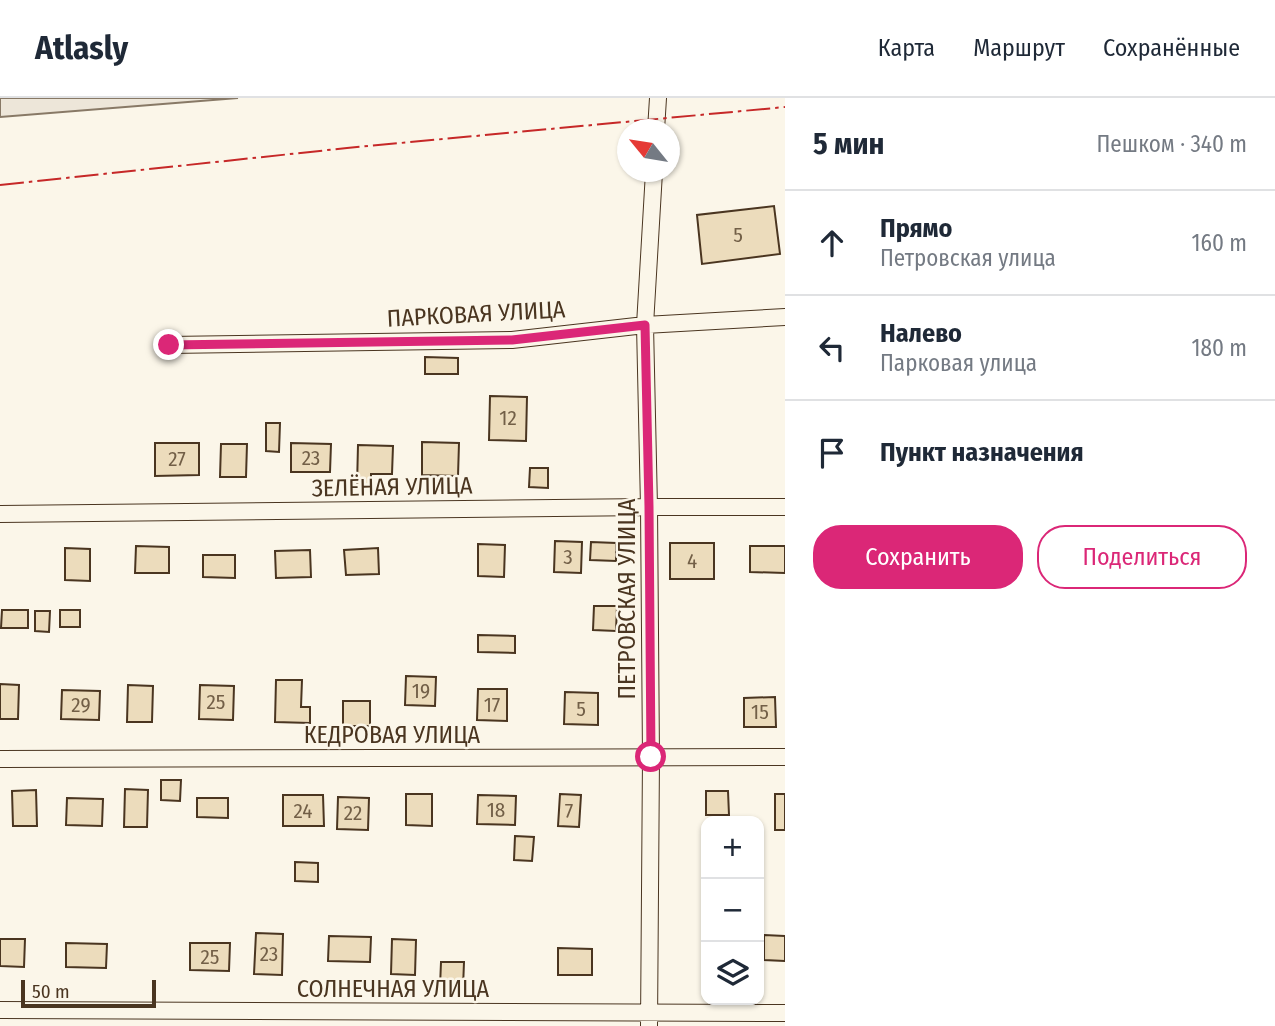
<!DOCTYPE html>
<html lang="ru">
<head>
<meta charset="utf-8">
<style>
	:root { --surface:#fff; --page:#f2f2f3; --text:#1f2937; --muted:#747a83; --line:#e0e1e3; --accent:#db2777 }
	body { margin:0; font-family:"Fira Sans Condensed",sans-serif; background:var(--page); color:var(--text) }
	.controls { position:absolute; right:21px; bottom:21px; display:grid; overflow:hidden; border-radius:14px; box-shadow:0 2px 5px #0004 }
	.controls button { width:63px; height:63px; display:grid; place-items:center; padding:0; border:0; border-bottom:2px solid var(--line); background:var(--surface); color:var(--text); font:35px sans-serif }
	.compass { position:absolute; left:617px; top:21px; width:63px; height:63px; border-radius:50%; background:var(--surface); box-shadow:0 2px 5px #0004; rotate:300deg }
	.scale { position:absolute; left:21px; bottom:18px; width:135px; box-sizing:border-box; padding-left:7px; border:4px solid #4a3520; border-top:0; font-size:19px; line-height:24px; white-space:nowrap; color:#4a3520; -webkit-text-stroke:5px #fbf6e9; paint-order:stroke }
	.stop { position:absolute; width:21px; height:21px; margin:-16px; border:5px solid #db2777; border-radius:50%; background:#fff }
	.stop.end { background:#db2777; border-color:#fff; box-shadow:0 2px 7px #0008 }
	.list { margin:0; padding:0; list-style:none }
	h2 { display:flex; justify-content:space-between; align-items:center; height:91px; margin:0; padding:0 28px; font-size:30px }
	h2 small { font-size:23px; font-weight:400; color:var(--muted) }
	.list li { display:grid; grid-template-columns:46px 1fr auto; gap:21px; align-items:center; box-sizing:border-box; height:105px; padding:0 28px; border-top:2px solid var(--line) }
	.list b { display:block; font-size:26px; white-space:nowrap }
	.list p { margin:0; font-size:23px; white-space:nowrap; color:var(--muted) }
	.list em { font-size:23px; font-style:normal; color:var(--muted) }
	.actions { display:flex; gap:14px; padding:21px 28px }
	.actions a { flex:1; padding:16px 0; border:2px solid var(--accent); border-radius:28px; text-align:center; font-size:24px; color:var(--accent) }
	.actions .main { background:var(--accent); color:#fff }
	.icon { flex:none; width:38px; height:38px; fill:none; stroke:currentColor; stroke-width:2; stroke-linecap:round; stroke-linejoin:round }
	.map { position:relative; flex:none; width:785px; height:928px; overflow:hidden }
	header { display:flex; align-items:center; gap:42px; box-sizing:border-box; height:98px; padding:0 35px; background:var(--surface); border-bottom:2px solid var(--line) }
	header strong { font-size:33px }
	nav { display:flex; gap:38px; margin-inline-start:auto; font-size:24px }
	main { display:flex }
	aside { flex:1; background:var(--surface) }
	.map>svg:first-child { display:block }
</style>
</head>
<body>
<header>
<strong>Atlasly</strong>
<nav><a>Карта</a><a>Маршрут</a><a>Сохранённые</a></nav>
</header>
<main>
<div class="map">
<svg width="785" height="928" viewBox="0 0 785 928">
	<rect width="100%" height="100%" fill="#fbf6e9"/>
	<!-- green -->
	<path fill="#ede6d9" stroke="#887966" stroke-width="2" d="M0,0H238L0,19Z"/>
	<!-- building -->
	<path fill="#ecdcbc" stroke="#4a3520" stroke-width="2" d="M774,108L780,156L702,166L697,117Z
		M425,259L458,260V276H425Z
		M490,298L527,299L526,343L489,342Z
		M266,325H280L279,354L266,353Z
		M422,344L459,345L458,378L422,377Z
		M155,345H199V377L155,378Z
		M291,345L331,346L330,374H291Z
		M221,346H247L246,379H220Z
		M358,347L393,348L392,376H371V389L357,388Z
		M530,370H548V390L529,389Z
		M555,443L582,444L581,475L554,474Z
		M591,444L616,445V463L590,462Z
		M670,445H714V481H670Z
		M478,446L505,447L504,479L478,478Z
		M136,448L169,449V475H135Z
		M750,448H785V475L750,474Z
		M65,450L90,451V483L65,482Z
		M378,450L379,476L346,477L344,452Z
		M310,452L311,479L276,480L275,453Z
		M203,457H235V480L203,479Z
		M594,508H617L616,533L593,532Z
		M2,512H28V530H1Z
		M60,512H80V529H60Z
		M35,513H50L49,534L35,533Z
		M478,537L515,538V555L478,554Z
		M406,578L436,579L435,608L405,607Z
		M276,582H302L301,609H310V625L275,624Z
		M0,586L19,587L18,621H0Z
		M128,587L153,588L152,624H127Z
		M200,587L234,588L233,622L199,621Z
		M478,591H507V623L477,622Z
		M62,592L100,593L99,622L61,621Z
		M565,594L598,595V627L564,626Z
		M775,599L776,629H744V600Z
		M343,603H370V628H343Z
		M161,682H181L180,703L161,702Z
		M125,691L148,692L147,729H124Z
		M36,692L37,728H13L12,693Z
		M706,693H728L729,717H706Z
		M406,696H432V728L406,727Z
		M560,696L581,697L579,729L558,728Z
		M775,696H785V732H775Z
		M283,697H323L324,728H283Z
		M478,697L516,698L515,727L477,726Z
		M338,699L369,700L368,732L337,731Z
		M67,700L103,701L102,728L66,727Z
		M197,700H228V720L197,719Z
		M515,738L534,739L532,763L514,762Z
		M295,764L318,765V784L295,783Z
		M256,835L283,836L282,877L254,876Z
		M764,837L785,838V863L764,862Z
		M329,838L371,839L370,864L328,863Z
		M0,841H25L24,869L0,868Z
		M392,841L416,842L415,877L391,876Z
		M703,841H706V877H703Z
		M66,845L107,846L106,870L66,869Z
		M190,845H230L229,873L190,872Z
		M558,850L592,851V877H558Z
		M441,864H464L463,890L440,889Z"/>
	<g fill="none" stroke-linecap="round" stroke-linejoin="round">
		<!-- street casing -->
		<g stroke="#4a3520" stroke-width="18">
			<path id="street" d="M656,32L658,0
				M169,247L512,242L645,227L785,219
				M0,416L649,409H785
				M0,661L785,659
				M0,912L785,915
				M649,928L651,659L649,409L645,227L654,74"/>
		</g>
		<!-- street -->
		<use href="#street" stroke="#fbf6e9" stroke-width="16"/>
		<!-- power -->
		<path stroke="#c62828" stroke-width="2" stroke-dasharray="24 5 3.5 5" stroke-linecap="butt" d="M0,87L347,50L785,9"/>
	</g>
	<g fill="none" stroke-linecap="round" stroke-linejoin="round">
		<!-- route -->
		<path stroke="#db2777" stroke-width="9" d="M169,247L512,242L645,227L649,409L651,659"/>
	</g>
	<g text-anchor="middle" dominant-baseline="central" stroke-width="5" stroke-linejoin="round" paint-order="stroke">
		<!-- number labels -->
		<g font-size="21" fill="#725f47">
			<text x="738" y="137">5</text>
			<text x="508" y="320">12</text>
			<text x="311" y="360">23</text>
			<text x="177" y="361">27</text>
			<text x="568" y="459">3</text>
			<text x="692" y="463">4</text>
			<text x="421" y="593">19</text>
			<text x="216" y="604">25</text>
			<text x="81" y="607">29</text>
			<text x="492" y="607">17</text>
			<text x="581" y="611">5</text>
			<text x="760" y="614">15</text>
			<text x="496" y="712">18</text>
			<text x="303" y="713">24</text>
			<text x="569" y="713">7</text>
			<text x="353" y="715">22</text>
			<text x="269" y="856">23</text>
			<text x="210" y="859">25</text>
		</g>
		<!-- street labels -->
		<g font-size="24" fill="#4a3520" stroke="#fbf6e9">
			<text transform="translate(476 216) rotate(-3)">ПАРКОВАЯ УЛИЦА</text>
			<text transform="translate(392 389) rotate(-1)">ЗЕЛЁНАЯ УЛИЦА</text>
			<text transform="translate(627 501) rotate(-90)">ПЕТРОВСКАЯ УЛИЦА</text>
			<text x="392" y="637">КЕДРОВАЯ УЛИЦА</text>
			<text x="393" y="891">СОЛНЕЧНАЯ УЛИЦА</text>
		</g>
	</g>
</svg>
<div class="controls">
<button>+</button>
<button>−</button>
<button><svg class="icon" aria-label="layers" viewBox="0 0 24 24"><path d="M12 4l9 5-9 5-9-5zM3 14l9 5 9-5"/></svg></button>
</div>
<svg class="compass" viewBox="-18 -18 36 36"><path d="M0-13l5 13h-10z" fill="#e53935"/><path d="M0 13l5-13h-10z" fill="#747a83"/></svg>
<div class="scale">50 m</div>
<div class="stop" style="left:651px;top:659px"></div>
<div class="stop end" style="left:169px;top:247px"></div>
</div>
<aside>
<h2>5 мин<small>Пешком · 340 m</small></h2>
<ul class="list">
<li><svg class="icon" aria-label="ahead" viewBox="0 0 24 24"><path d="M12 20V5M6 11l6-6 6 6"/></svg><div><b>Прямо</b><p>Петровская улица</p></div><em>160 m</em></li>
<li><svg class="icon" aria-label="left" viewBox="0 0 24 24"><path d="M17 20v-9H6M10 6l-5 5 5 5"/></svg><div><b>Налево</b><p>Парковая улица</p></div><em>180 m</em></li>
<li><svg class="icon" aria-label="arrive" viewBox="0 0 24 24"><path d="M6 21V4h12l-3 4 3 4H6"/></svg><div><b>Пункт назначения</b></div></li>
</ul>
<div class="actions"><a class="main">Сохранить</a><a>Поделиться</a></div>
</aside>
</main>
</body>
</html>
